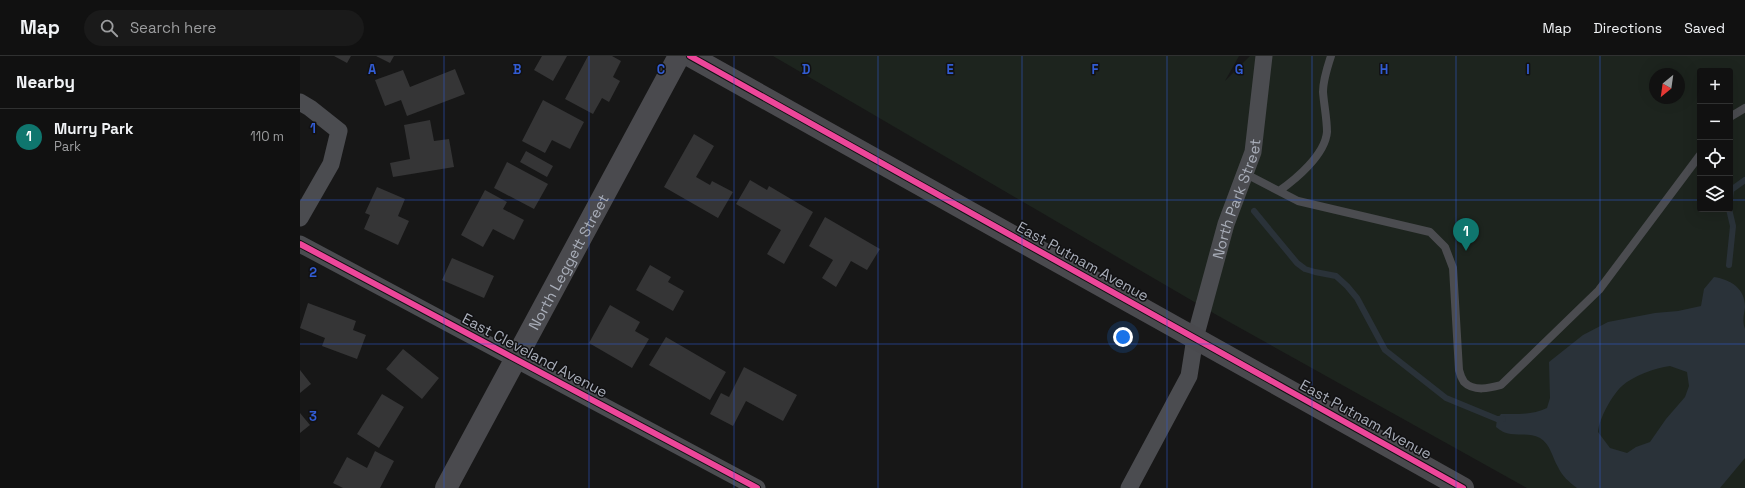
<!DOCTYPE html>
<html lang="en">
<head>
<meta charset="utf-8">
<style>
	:root { --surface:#111; --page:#1a1a1a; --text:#f1f3f6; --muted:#9c9d9f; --line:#303131; --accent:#0f766e }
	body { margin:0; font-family:"Space Grotesk",sans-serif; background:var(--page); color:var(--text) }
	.controls { position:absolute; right:12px; top:12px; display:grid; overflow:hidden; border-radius:4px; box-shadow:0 4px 16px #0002 }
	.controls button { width:36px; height:36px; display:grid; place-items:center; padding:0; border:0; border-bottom:1px solid var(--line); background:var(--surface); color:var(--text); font:20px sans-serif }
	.compass { position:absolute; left:1349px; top:12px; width:36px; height:36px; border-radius:50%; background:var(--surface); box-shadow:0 4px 16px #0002; rotate:209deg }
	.you { position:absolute; left:823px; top:281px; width:14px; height:14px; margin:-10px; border:3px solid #fff; border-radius:50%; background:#1a73e8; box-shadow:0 0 0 6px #1a73e833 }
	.badge { display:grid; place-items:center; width:26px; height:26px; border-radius:50%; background:var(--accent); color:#fff; font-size:13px; font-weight:700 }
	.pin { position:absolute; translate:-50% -33px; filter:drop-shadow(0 1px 2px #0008) }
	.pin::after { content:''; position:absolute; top:21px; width:14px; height:12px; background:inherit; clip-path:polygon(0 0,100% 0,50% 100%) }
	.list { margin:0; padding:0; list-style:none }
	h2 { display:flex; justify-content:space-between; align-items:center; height:52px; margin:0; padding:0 16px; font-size:17px }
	h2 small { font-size:13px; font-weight:400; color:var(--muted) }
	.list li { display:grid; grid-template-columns:26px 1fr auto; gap:12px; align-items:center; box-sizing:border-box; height:56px; padding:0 16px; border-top:1px solid var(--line) }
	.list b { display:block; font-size:15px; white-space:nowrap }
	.list p { margin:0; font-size:13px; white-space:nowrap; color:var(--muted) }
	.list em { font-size:13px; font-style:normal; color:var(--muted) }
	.icon { flex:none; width:22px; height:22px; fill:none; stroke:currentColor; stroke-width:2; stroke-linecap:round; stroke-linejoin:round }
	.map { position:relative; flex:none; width:1445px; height:432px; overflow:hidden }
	header { display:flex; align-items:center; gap:24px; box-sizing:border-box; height:56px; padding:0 20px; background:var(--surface); border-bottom:1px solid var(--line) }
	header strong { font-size:19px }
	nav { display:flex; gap:22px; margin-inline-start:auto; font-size:14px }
	.search { width:280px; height:36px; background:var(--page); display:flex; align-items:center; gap:10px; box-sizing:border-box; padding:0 14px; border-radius:22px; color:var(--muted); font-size:15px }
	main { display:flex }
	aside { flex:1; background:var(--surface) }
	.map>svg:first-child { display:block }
</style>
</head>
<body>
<header>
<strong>Map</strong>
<div class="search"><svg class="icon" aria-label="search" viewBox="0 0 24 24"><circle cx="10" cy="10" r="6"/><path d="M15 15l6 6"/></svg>Search here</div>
<nav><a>Map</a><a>Directions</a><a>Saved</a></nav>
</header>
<main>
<aside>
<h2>Nearby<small></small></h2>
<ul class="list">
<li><span class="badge">1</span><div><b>Murry Park</b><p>Park</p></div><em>110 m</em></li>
</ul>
</aside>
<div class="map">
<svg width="1445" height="432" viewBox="0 0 1445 432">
	<rect width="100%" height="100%" fill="#171717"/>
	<!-- green -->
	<path fill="#1d241e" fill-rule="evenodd" d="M473,0H939L925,25L950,0H1445V432H1227L915,258ZM1400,15H1430V153H1400ZM1355,18H1379V42H1355Z"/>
	<!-- water -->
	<path fill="#2a3239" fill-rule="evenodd" d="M1414,221C1431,224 1445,232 1445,251C1444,259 1442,265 1445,273V402L1420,432H1277C1269,426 1262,420 1258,411C1252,401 1251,389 1240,382C1225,374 1210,384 1196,371L1197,363L1201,358C1217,358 1233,359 1247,352L1250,342L1249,306L1283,279L1308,266L1355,257L1378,255L1401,250L1404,233ZM1370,310L1387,316L1389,330L1385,341L1366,363L1350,386L1336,391L1327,397L1310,392L1298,376C1299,363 1312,339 1322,330C1333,320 1355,312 1370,310Z"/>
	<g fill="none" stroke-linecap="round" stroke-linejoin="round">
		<!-- stream -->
		<path stroke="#2a3239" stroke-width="6" d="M1430,143L1431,134L1445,124
			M1429,153L1433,170L1429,209
			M954,155L997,207L1005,213L1015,216L1036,220L1047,230L1057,242L1085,294L1146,342L1197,363H1203"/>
	</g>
	<!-- building -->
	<path fill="#353536" d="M34,0H51L47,7Z
		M76,0H94L90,7Z
		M242,0H267L253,25L234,14Z
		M288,0H312L321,5L313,21L320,25L309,46L302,42L293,58L265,43Z
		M155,13L165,38L107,60L101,44L85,50L75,24L103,14L110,31Z
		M243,44L284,66L270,93L252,84L245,97L222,85Z
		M130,64L134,85L149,83L154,111L93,121L90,107L110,103L104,69Z
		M394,78L414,90L396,121L410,129L412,125L433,136L418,162L364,131Z
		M226,95L253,110L247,121L220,106Z
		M207,106L248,128L234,153L194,132Z
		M450,124L467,134L469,130L513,156L484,208L467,198L481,174L436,148Z
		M77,131L105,143L98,160L109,165L98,189L64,173L70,159L65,157Z
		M185,134L207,146L203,153L224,164L214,184L193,173L183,191L161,179Z
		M525,161L580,193L567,214L551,205L536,231L522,222L533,204L509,190Z
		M152,202L194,220L184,242L142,224Z
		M350,209L371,221L368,226L384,235L373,255L336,234Z
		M8,247L56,265L53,274L66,279L57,303L22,290L25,282L0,272Z
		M310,249L340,266L335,275L349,283L332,312L289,287Z
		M366,281L426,316L410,344L349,309Z
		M103,293L139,322L122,343L86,313Z
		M444,311L497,339L483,365L446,345L433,370L410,358L421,337L429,341Z
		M0,314L11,328L0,337Z
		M82,338L104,351L79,392L57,378Z
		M0,357L10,369L0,377Z
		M75,395L94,405L80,432H43L33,427L47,401L67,412Z"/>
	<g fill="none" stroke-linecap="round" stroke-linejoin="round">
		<!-- lane -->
		<path stroke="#4b4c50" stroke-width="8" d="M1430,61L1445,52
			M946,118L998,145L1130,176L1145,191L1153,212L1159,314C1160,318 1162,323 1164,326C1174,336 1190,332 1201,329L1299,234L1400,99
			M979,135C996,123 1025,99 1027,76C1027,63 1024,49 1023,36C1023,24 1027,12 1031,0"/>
		<!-- street -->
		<g stroke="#4b4c50" stroke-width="17">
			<path d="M0,46L10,52L39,75L31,108L0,162"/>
			<path d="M0,188L457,432"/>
			<path id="s1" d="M829,432L889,320L895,282L926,168L953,96L964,0"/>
		</g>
		<!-- secondary -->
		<g stroke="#4a4a4e" stroke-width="22">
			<path d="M390,0L1163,432"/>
			<path id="s2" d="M146,432L379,0"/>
		</g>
		<!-- cycleway casing -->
		<g stroke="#111113" stroke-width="8">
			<path id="cycleway" d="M390,0L1163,432
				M0,188L457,432"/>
		</g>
		<!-- cycleway -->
		<use href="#cycleway" stroke="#ed469a" stroke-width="6"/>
	</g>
	<!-- grid -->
	<path fill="none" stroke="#325cd3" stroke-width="1" stroke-opacity="0.55" d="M144,0V432M289,0V432M434,0V432M578,0V432M722,0V432M867,0V432M1012,0V432M1156,0V432M1300,0V432M0,144H1400M1430,144H1445M0,288H1445"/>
	<g text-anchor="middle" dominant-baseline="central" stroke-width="3" stroke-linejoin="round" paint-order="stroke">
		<!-- street labels -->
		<g font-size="15" fill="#a8adb8" stroke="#111113">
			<text stroke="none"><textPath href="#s1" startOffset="311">North Park Street</textPath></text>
			<text stroke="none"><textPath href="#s2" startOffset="257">North Leggett Street</textPath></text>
			<text transform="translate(783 205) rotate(29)">East Putnam Avenue</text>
			<text transform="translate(235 299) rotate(28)">East Cleveland Avenue</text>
			<text transform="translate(1066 363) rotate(29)">East Putnam Avenue</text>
		</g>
	</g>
	<g font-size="13" text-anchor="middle" font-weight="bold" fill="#325cd3" stroke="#111113" stroke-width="3" stroke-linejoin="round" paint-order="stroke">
		<text x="72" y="18">A</text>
		<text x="217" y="18">B</text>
		<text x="361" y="18">C</text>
		<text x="506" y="18">D</text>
		<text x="650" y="18">E</text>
		<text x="795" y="18">F</text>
		<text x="939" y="18">G</text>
		<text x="1084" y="18">H</text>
		<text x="1228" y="18">I</text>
		<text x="13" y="77">1</text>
		<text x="13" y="221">2</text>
		<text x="13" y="365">3</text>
	</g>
</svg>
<div class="controls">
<button>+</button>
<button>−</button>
<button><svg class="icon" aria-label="locate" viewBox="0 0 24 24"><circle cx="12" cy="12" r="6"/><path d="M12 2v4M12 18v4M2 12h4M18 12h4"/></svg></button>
<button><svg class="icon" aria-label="layers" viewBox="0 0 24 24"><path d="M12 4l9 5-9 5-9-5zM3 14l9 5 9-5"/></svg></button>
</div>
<svg class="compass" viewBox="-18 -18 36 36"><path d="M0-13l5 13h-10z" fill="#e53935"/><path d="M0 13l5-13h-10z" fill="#9c9d9f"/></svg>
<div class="you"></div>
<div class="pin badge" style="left:1166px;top:195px">1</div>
</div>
</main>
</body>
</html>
